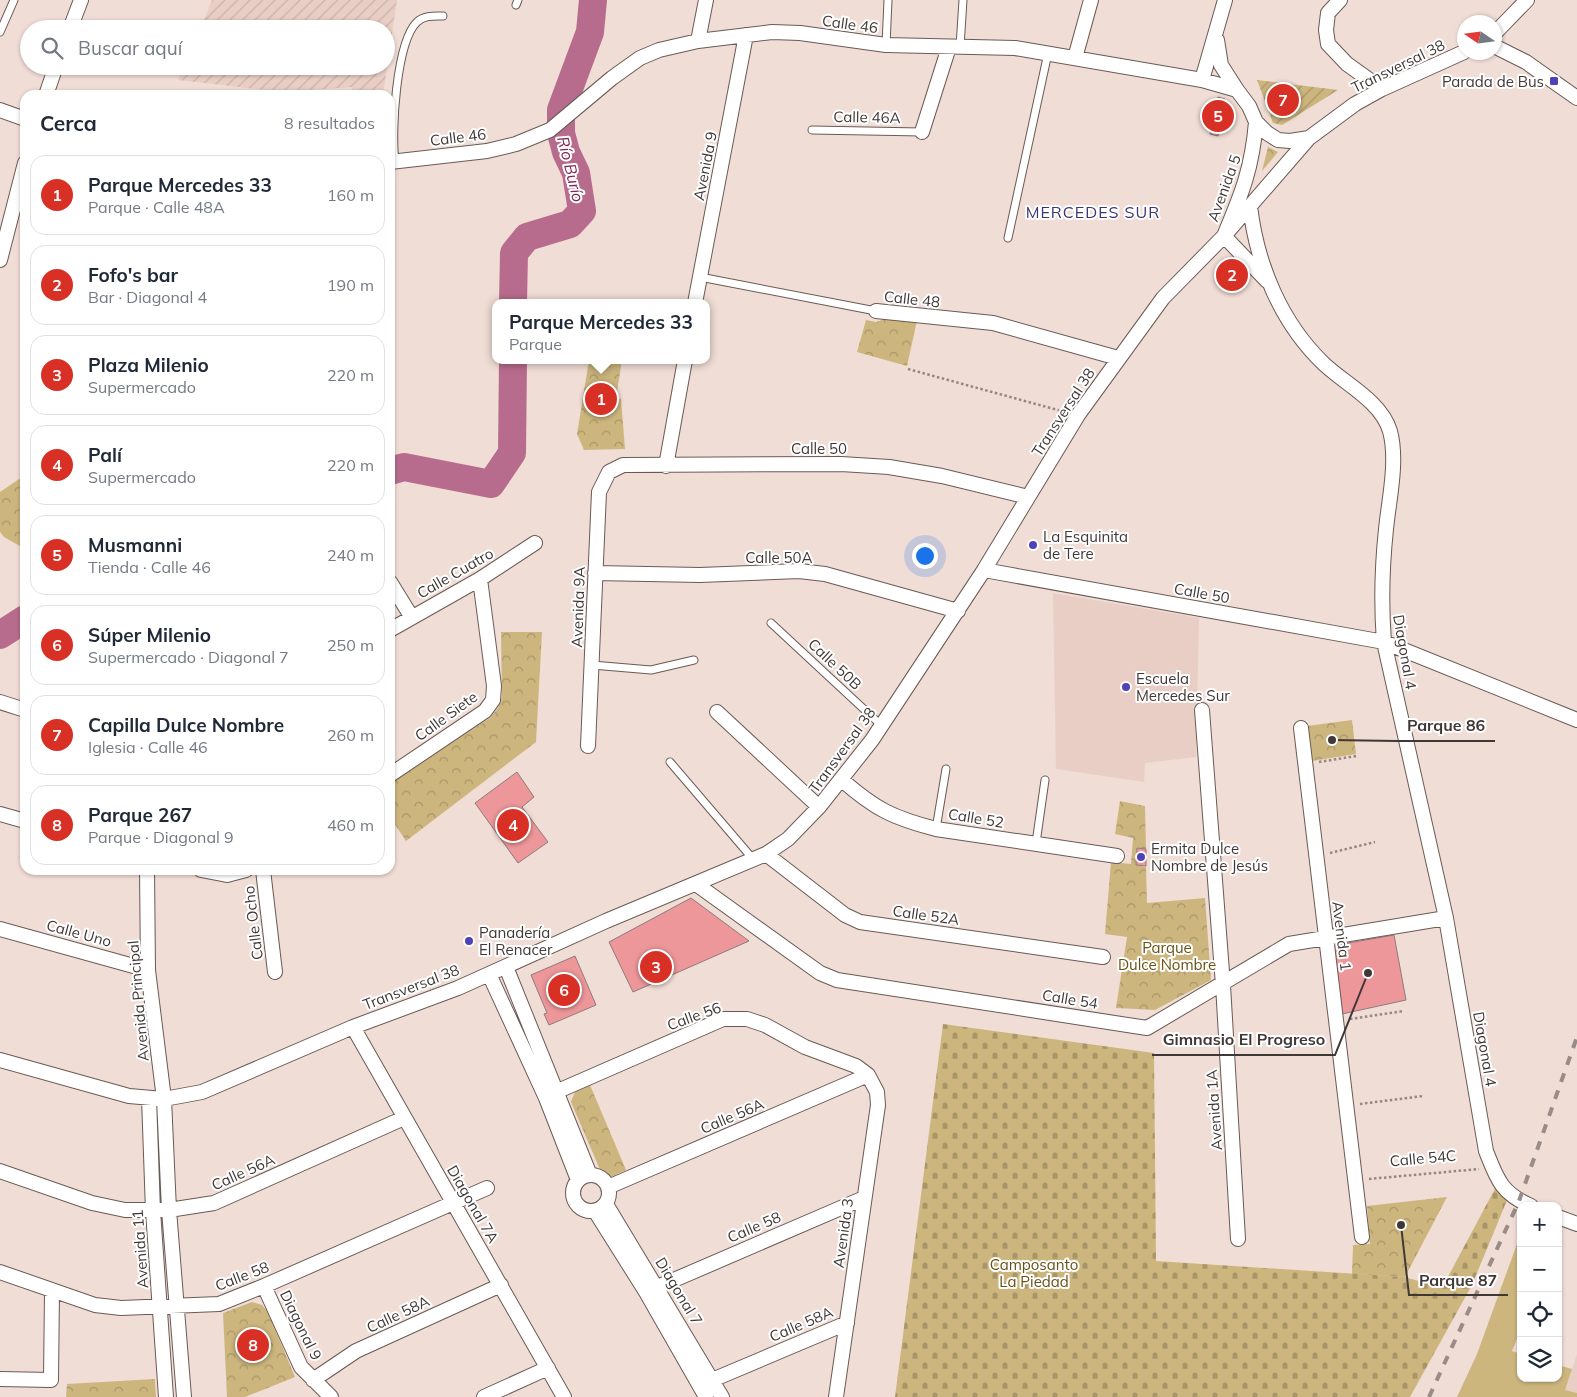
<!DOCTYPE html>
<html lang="es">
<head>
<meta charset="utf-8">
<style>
	:root { --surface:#fff; --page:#f2f2f3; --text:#1f2937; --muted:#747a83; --line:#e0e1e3; --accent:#d93025 }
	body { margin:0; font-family:Mulish,sans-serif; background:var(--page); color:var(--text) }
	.controls { position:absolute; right:15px; bottom:15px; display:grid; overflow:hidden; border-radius:10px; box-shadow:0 1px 4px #0004 }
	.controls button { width:45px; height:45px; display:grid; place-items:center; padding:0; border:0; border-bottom:1px solid var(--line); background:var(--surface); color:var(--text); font:25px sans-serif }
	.compass { position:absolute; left:1457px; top:15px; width:45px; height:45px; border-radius:50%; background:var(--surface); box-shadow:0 1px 4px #0004; rotate:283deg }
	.you { position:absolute; left:924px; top:555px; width:18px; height:18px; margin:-12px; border:4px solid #fff; border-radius:50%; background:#1a73e8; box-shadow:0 0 0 8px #1a73e833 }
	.badge { display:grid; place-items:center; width:32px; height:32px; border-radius:50%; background:var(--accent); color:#fff; font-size:16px; font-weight:700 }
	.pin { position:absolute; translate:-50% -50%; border:2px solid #fff; box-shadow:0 1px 5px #0006 }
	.popup { position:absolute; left:492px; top:299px; width:218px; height:65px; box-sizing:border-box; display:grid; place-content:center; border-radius:10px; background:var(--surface); filter:drop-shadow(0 1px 4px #0005); font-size:16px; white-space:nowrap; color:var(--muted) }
	.popup b { font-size:19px; color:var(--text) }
	.popup::after { content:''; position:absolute; left:50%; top:100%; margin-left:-10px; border:10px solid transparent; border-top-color:var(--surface) }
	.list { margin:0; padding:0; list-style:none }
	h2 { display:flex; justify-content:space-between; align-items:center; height:65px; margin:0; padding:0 20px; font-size:21px }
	h2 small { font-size:16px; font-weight:400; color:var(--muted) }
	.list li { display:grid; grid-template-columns:32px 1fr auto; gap:15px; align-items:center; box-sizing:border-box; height:80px; margin:0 10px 10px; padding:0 10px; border:1px solid var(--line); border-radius:15px }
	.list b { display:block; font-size:19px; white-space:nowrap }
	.list p { margin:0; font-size:16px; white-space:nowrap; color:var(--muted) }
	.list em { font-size:16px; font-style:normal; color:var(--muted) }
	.icon { flex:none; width:28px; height:28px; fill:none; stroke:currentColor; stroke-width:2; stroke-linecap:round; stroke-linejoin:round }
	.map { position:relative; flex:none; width:1577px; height:1397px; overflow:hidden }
	.search { position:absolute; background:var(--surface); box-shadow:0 1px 4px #0004; left:20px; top:20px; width:375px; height:55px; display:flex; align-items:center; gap:12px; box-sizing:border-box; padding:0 18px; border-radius:28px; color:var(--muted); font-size:19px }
	.panel { position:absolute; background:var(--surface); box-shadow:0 1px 4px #0004; left:20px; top:90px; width:375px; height:785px; border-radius:15px }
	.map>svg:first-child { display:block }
</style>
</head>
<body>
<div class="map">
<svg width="1577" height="1397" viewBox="0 0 1577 1397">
	<defs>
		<pattern id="industrial-furrows" width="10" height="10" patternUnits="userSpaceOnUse" patternTransform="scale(1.25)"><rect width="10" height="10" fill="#e9cec5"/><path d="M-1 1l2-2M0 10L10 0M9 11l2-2" fill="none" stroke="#c9b2aa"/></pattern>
		<pattern id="forest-crowns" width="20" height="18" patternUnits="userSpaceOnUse" patternTransform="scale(1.25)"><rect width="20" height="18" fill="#cdb67e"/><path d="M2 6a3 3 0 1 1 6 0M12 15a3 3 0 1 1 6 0" fill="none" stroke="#a89568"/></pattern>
		<pattern id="cemetery-stones" width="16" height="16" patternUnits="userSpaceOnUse" patternTransform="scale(1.25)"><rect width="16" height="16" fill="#cdb67e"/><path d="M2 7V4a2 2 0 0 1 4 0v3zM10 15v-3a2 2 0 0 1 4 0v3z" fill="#a89568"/></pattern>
		<pattern id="garden-furrows" width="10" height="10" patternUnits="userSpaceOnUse" patternTransform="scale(1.25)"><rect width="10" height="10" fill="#cdb67e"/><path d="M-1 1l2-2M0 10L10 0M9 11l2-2" fill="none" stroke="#a89568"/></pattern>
	</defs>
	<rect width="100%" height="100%" fill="#f0ddd6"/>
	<!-- built -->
	<path fill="#e9cec5" d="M1053,593L1199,618L1196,757L1145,763L1144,782L1056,769Z
		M1577,1354V1393L1565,1390Z"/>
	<!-- industrial -->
	<path fill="url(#industrial-furrows)" d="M212,0H397L383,95H352V87L283,92L178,80L184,66H386V29H200Z"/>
	<!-- grass -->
	<path fill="#cdb67e" d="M1521,1233V1329L1512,1351L1521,1354V1378H1558V1365L1572,1369L1565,1390L1577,1393V1397H1457L1477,1354Z"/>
	<!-- forest -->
	<path fill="url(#forest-crowns)" d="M1268,147L1278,152L1262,171Z
		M900,314L918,316L907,366L857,352L866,320L876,322Z
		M589,360H622L616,398L621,399L625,449L584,450L577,434Z
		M25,475V549L4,537L0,532V492Z
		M501,632H542L536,742L406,841L390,817V782L490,718L498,708L502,697Z
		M1352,720L1356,754L1312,761L1307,726Z
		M1120,801L1145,806L1146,849L1137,848L1136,865L1146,867L1147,903L1205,898L1211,980L1155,1010L1116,1008L1127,937L1105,934L1111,862L1131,864L1133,838L1115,834Z
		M590,1085L626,1170L611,1177L601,1172L571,1102L575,1092Z
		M1447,1197L1405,1277L1352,1274L1353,1245L1370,1244L1367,1206Z
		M252,1302L262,1305L268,1312L295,1377L245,1397H227L223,1313Z
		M155,1379L156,1397H66L67,1384Z"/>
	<!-- cemetery -->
	<path fill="url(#cemetery-stones)" d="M943,1024L1154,1053L1156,1261L1405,1277L1442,1288L1498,1183L1510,1193L1472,1285L1410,1397H895Z"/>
	<!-- garden -->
	<path fill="url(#garden-furrows)" fill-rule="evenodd" d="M1257,80L1338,90L1282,125L1273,123ZM1284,94L1292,98L1295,105L1272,101L1277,96Z"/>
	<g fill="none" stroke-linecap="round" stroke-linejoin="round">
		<!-- river -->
		<path stroke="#b86c8d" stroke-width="28" d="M513,303L514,253L527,237L570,224L582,211L576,173L566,152L561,133V110L590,32L593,0
			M390,471L404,467L491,484L512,453L513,360
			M0,635L25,619"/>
	</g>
	<!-- building -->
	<path fill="#ed979a" stroke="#8e7b7c" d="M1284,94L1292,98L1295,105L1272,101L1277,96Z
		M1218,97L1225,99L1218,136L1210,134Z
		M517,772L534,797L522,807L548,842L518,863L475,803Z
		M1137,848L1146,849V866L1136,865Z
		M691,898L749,941L633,992L609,942Z
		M1394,935L1406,1000L1342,1014L1331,946Z
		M575,956L596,1005L549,1025L544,1014L547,1013L531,975Z"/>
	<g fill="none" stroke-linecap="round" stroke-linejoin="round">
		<!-- lane casing -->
		<g stroke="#6a5a54" stroke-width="9">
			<path id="lane" d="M516,5L518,0
				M0,32L14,0
				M886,45L888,0
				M960,47L963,0
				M812,130L922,132
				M395,161C391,133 396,42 417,22C424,15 435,16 443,16
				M1008,238L1048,53
				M700,277L876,311
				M771,623L881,725
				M592,665L651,670L694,660
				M670,762L753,859
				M936,829L946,769
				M1036,843L1045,780"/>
		</g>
		<!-- street casing -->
		<g stroke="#6a5a54" stroke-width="16">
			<path id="street" d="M1340,0L1328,13L1326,30L1328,44L1347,64L1382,89
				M70,29L81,0
				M1494,34L1527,0
				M1217,40L1221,65L1237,90
				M698,41L706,0
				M1494,46L1526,62L1577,98
				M1075,58L1091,0
				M1202,80L1225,0
				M46,95L56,66
				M0,110L25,119
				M1256,122C1252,169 1242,193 1224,236L1267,281
				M922,132L949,47
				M390,162L487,151L516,144L550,130L612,78L640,58L659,50L698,41L772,32L800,33L886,45L1015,48L1202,80L1237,90L1249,106L1256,122L1267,133L1278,140L1290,141L1309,138
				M1250,206C1257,265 1281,323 1324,364C1345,384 1381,401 1390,431C1398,461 1389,499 1386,529C1382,567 1381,604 1384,642L1446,918L1486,1151C1497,1179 1501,1193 1531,1206
				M0,260L25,163
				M695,303L746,35
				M876,311L993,323L1118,358
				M666,466L685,360
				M984,570L1384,642L1577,720
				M595,573L700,575L799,571L825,574L958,611
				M390,582L411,616
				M390,630L480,579L535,543
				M0,702L25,710
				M1202,710L1223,985L1238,1239
				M717,712L819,807
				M1301,728L1362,1237
				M588,746L599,492L609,472L623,465L841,464L889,467L942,476L1028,497
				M390,775L485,711L493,700L494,686L480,579
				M842,780C875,809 893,818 936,829L1117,856
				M0,814L25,821
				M766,854L845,915L860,922L1103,957
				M147,870L148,970L164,1099L169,1210L184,1397
				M201,870L227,875L246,870
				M263,870L275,972
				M696,884L820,973L837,980L1147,1028L1289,944L1446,918
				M0,929L148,970
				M506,967L590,1175
				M489,974L546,1098L578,1180
				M353,1027L564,1397
				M0,1060L129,1096L164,1099L202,1092L353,1027L458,988L606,921L766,854L788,839L819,807L872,740L984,570L1078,415L1163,298L1224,236L1309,138L1355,104L1382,89L1464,52
				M558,1091L723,1019H747L765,1025L805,1047L856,1066L868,1075L877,1092L878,1105L836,1397
				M149,1098L153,1211L166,1397
				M0,1171L92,1203L125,1210H169L214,1203L404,1118
				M573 1193a18 18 0 1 1 36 0a18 18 0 1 1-36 0Z
				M608,1187L868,1075
				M606,1204L722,1397
				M595,1211L646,1292L706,1397
				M1558,1217L1577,1224
				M0,1272L95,1305L121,1308L219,1304L264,1286L487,1188
				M264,1286L301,1367L331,1397
				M646,1292L864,1198
				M0,1379L51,1380L52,1291
				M313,1380L356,1351L501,1285
				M705,1383L847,1323
				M484,1397L548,1368"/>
		</g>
		<!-- path -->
		<path stroke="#948783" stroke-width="2.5" stroke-dasharray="2.5 2.5" stroke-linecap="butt" d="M908,369L1065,412
			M1319,762L1356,756
			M1330,853L1375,842
			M1350,1019L1404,1011
			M1360,1104L1423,1096
			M1369,1179L1479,1169"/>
		<!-- lane -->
		<use href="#lane" stroke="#fff" stroke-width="7"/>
		<!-- street -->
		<use href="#street" stroke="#fff" stroke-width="14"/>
		<!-- rail -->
		<path stroke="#998b87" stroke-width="4" stroke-dasharray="9 9" stroke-linecap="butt" d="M1429,1397L1519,1201L1577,1037"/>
	</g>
	<!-- markers -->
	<g fill="#4f41b8" stroke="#fff" stroke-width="2">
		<rect x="1549" y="76" width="10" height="10" rx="2.5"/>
		<circle cx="1033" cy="545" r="5"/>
		<circle cx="1126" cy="687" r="5"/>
		<circle cx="1141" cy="857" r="5"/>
		<circle cx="469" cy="941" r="5"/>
	</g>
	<g text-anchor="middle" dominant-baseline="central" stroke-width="4" stroke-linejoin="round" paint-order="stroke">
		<!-- street labels -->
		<g font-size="15" fill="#403836" stroke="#fff">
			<text transform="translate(850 24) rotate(8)">Calle 46</text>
			<text transform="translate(1398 66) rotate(-26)">Transversal 38</text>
			<text transform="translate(867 117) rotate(1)">Calle 46A</text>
			<text transform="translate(458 137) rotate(-7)">Calle 46</text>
			<text transform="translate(705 166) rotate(-79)">Avenida 9</text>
			<text transform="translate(1224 188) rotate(-70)">Avenida 5</text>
			<text transform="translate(912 299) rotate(6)">Calle 48</text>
			<text transform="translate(1063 412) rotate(-57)">Transversal 38</text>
			<text x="819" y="448">Calle 50</text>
			<text x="779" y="557">Calle 50A</text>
			<text transform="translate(455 573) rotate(-30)">Calle Cuatro</text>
			<text transform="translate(1202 593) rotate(10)">Calle 50</text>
			<text transform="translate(578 607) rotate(-88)">Avenida 9A</text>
			<text transform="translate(1405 652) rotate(80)">Diagonal 4</text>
			<text transform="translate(835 664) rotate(43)">Calle 50B</text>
			<text transform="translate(446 716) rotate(-36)">Calle Siete</text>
			<text transform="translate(842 750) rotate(-54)">Transversal 38</text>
			<text transform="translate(976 818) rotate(9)">Calle 52</text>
			<text transform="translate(926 915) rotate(8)">Calle 52A</text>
			<text transform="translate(253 923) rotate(-97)">Calle Ocho</text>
			<text transform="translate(79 933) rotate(15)">Calle Uno</text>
			<text transform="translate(1342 936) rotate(83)">Avenida 1</text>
			<text transform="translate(411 987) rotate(-21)">Transversal 38</text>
			<text transform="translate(1070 999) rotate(9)">Calle 54</text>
			<text transform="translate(138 1001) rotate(-95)">Avenida Principal</text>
			<text transform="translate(694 1016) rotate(-20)">Calle 56</text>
			<text transform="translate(1485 1049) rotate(80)">Diagonal 4</text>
			<text transform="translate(1214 1110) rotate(-94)">Avenida 1A</text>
			<text transform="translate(732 1116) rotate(-23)">Calle 56A</text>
			<text transform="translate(1423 1158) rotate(-5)">Calle 54C</text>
			<text transform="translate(243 1172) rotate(-24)">Calle 56A</text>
			<text transform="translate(473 1204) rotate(60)">Diagonal 7A</text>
			<text transform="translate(754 1227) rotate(-23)">Calle 58</text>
			<text transform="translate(843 1233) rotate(-82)">Avenida 3</text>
			<text transform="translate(140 1249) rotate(-94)">Avenida 11</text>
			<text transform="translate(242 1276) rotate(-21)">Calle 58</text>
			<text transform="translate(679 1291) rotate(59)">Diagonal 7</text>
			<text transform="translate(398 1314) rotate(-25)">Calle 58A</text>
			<text transform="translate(801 1324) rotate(-23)">Calle 58A</text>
			<text transform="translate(301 1325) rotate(64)">Diagonal 9</text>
		</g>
		<!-- poi labels -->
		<g font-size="15" fill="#403836" stroke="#fff" text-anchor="start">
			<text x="1544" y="81" text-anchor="end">Parada de Bus</text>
			<text x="1043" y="536">La Esquinita<tspan x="1043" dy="17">de Tere</tspan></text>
			<text x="1136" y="678">Escuela<tspan x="1136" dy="17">Mercedes Sur</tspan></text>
			<text x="1151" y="848">Ermita Dulce<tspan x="1151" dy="17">Nombre de Jesús</tspan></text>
			<text x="479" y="932">Panadería<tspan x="479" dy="17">El Renacer</tspan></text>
		</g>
		<!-- park labels -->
		<g font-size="15" fill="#675216" stroke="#fff">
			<text x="1167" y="947">Parque<tspan x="1167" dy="17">Dulce Nombre</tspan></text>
			<text x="1034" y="1264">Camposanto<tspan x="1034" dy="17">La Piedad</tspan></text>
		</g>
		<!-- water labels -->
		<g font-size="16" font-style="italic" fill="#812553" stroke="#fff">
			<text transform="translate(571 169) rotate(76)">Río Burío</text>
		</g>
		<!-- neighbourhood labels -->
		<g font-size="16" letter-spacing="1" fill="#393672" stroke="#fff">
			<text x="1093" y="212">MERCEDES SUR</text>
		</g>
	</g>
	<!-- callouts -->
	<path fill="none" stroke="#403836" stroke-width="2" d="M1332 740L1397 741H1495M1368 973L1335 1055H1152M1401 1225L1409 1295H1508"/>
	<g fill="#403836" stroke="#fff" stroke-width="2">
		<circle cx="1332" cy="740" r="5"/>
		<circle cx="1368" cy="973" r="5"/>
		<circle cx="1401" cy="1225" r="5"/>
	</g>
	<g font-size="16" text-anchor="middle" font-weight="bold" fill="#403836" stroke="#fff" stroke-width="4" stroke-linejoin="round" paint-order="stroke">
		<text x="1446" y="731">Parque 86</text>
		<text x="1244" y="1045">Gimnasio El Progreso</text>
		<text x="1458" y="1286">Parque 87</text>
	</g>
</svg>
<div class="controls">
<button>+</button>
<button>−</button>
<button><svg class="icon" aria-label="locate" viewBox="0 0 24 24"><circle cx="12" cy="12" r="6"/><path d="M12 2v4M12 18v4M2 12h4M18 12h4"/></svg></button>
<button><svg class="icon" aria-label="layers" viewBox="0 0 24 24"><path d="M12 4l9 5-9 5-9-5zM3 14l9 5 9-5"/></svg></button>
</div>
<svg class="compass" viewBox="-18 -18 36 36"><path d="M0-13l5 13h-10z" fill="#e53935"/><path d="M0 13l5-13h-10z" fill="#747a83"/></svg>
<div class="you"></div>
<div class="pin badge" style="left:601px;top:399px">1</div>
<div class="popup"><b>Parque Mercedes 33</b>Parque</div>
<div class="pin badge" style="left:1232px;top:275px">2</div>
<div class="pin badge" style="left:656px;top:967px">3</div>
<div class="pin badge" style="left:513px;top:825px">4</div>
<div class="pin badge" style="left:1218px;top:116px">5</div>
<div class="pin badge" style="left:564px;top:990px">6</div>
<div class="pin badge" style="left:1283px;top:100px">7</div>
<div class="pin badge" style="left:253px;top:1345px">8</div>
<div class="search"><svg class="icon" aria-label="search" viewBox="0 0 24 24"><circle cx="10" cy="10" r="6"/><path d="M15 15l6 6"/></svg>Buscar aquí</div>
<section class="panel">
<h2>Cerca<small>8 resultados</small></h2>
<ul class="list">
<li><span class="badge">1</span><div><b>Parque Mercedes 33</b><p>Parque · Calle 48A</p></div><em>160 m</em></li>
<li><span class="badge">2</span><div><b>Fofo's bar</b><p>Bar · Diagonal 4</p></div><em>190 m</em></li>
<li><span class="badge">3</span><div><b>Plaza Milenio</b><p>Supermercado</p></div><em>220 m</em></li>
<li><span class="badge">4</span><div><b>Palí</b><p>Supermercado</p></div><em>220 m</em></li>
<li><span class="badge">5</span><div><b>Musmanni</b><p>Tienda · Calle 46</p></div><em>240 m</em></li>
<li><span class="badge">6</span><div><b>Súper Milenio</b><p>Supermercado · Diagonal 7</p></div><em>250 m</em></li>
<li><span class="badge">7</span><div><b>Capilla Dulce Nombre</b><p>Iglesia · Calle 46</p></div><em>260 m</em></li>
<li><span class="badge">8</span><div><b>Parque 267</b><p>Parque · Diagonal 9</p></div><em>460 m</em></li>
</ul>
</section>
</div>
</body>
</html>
